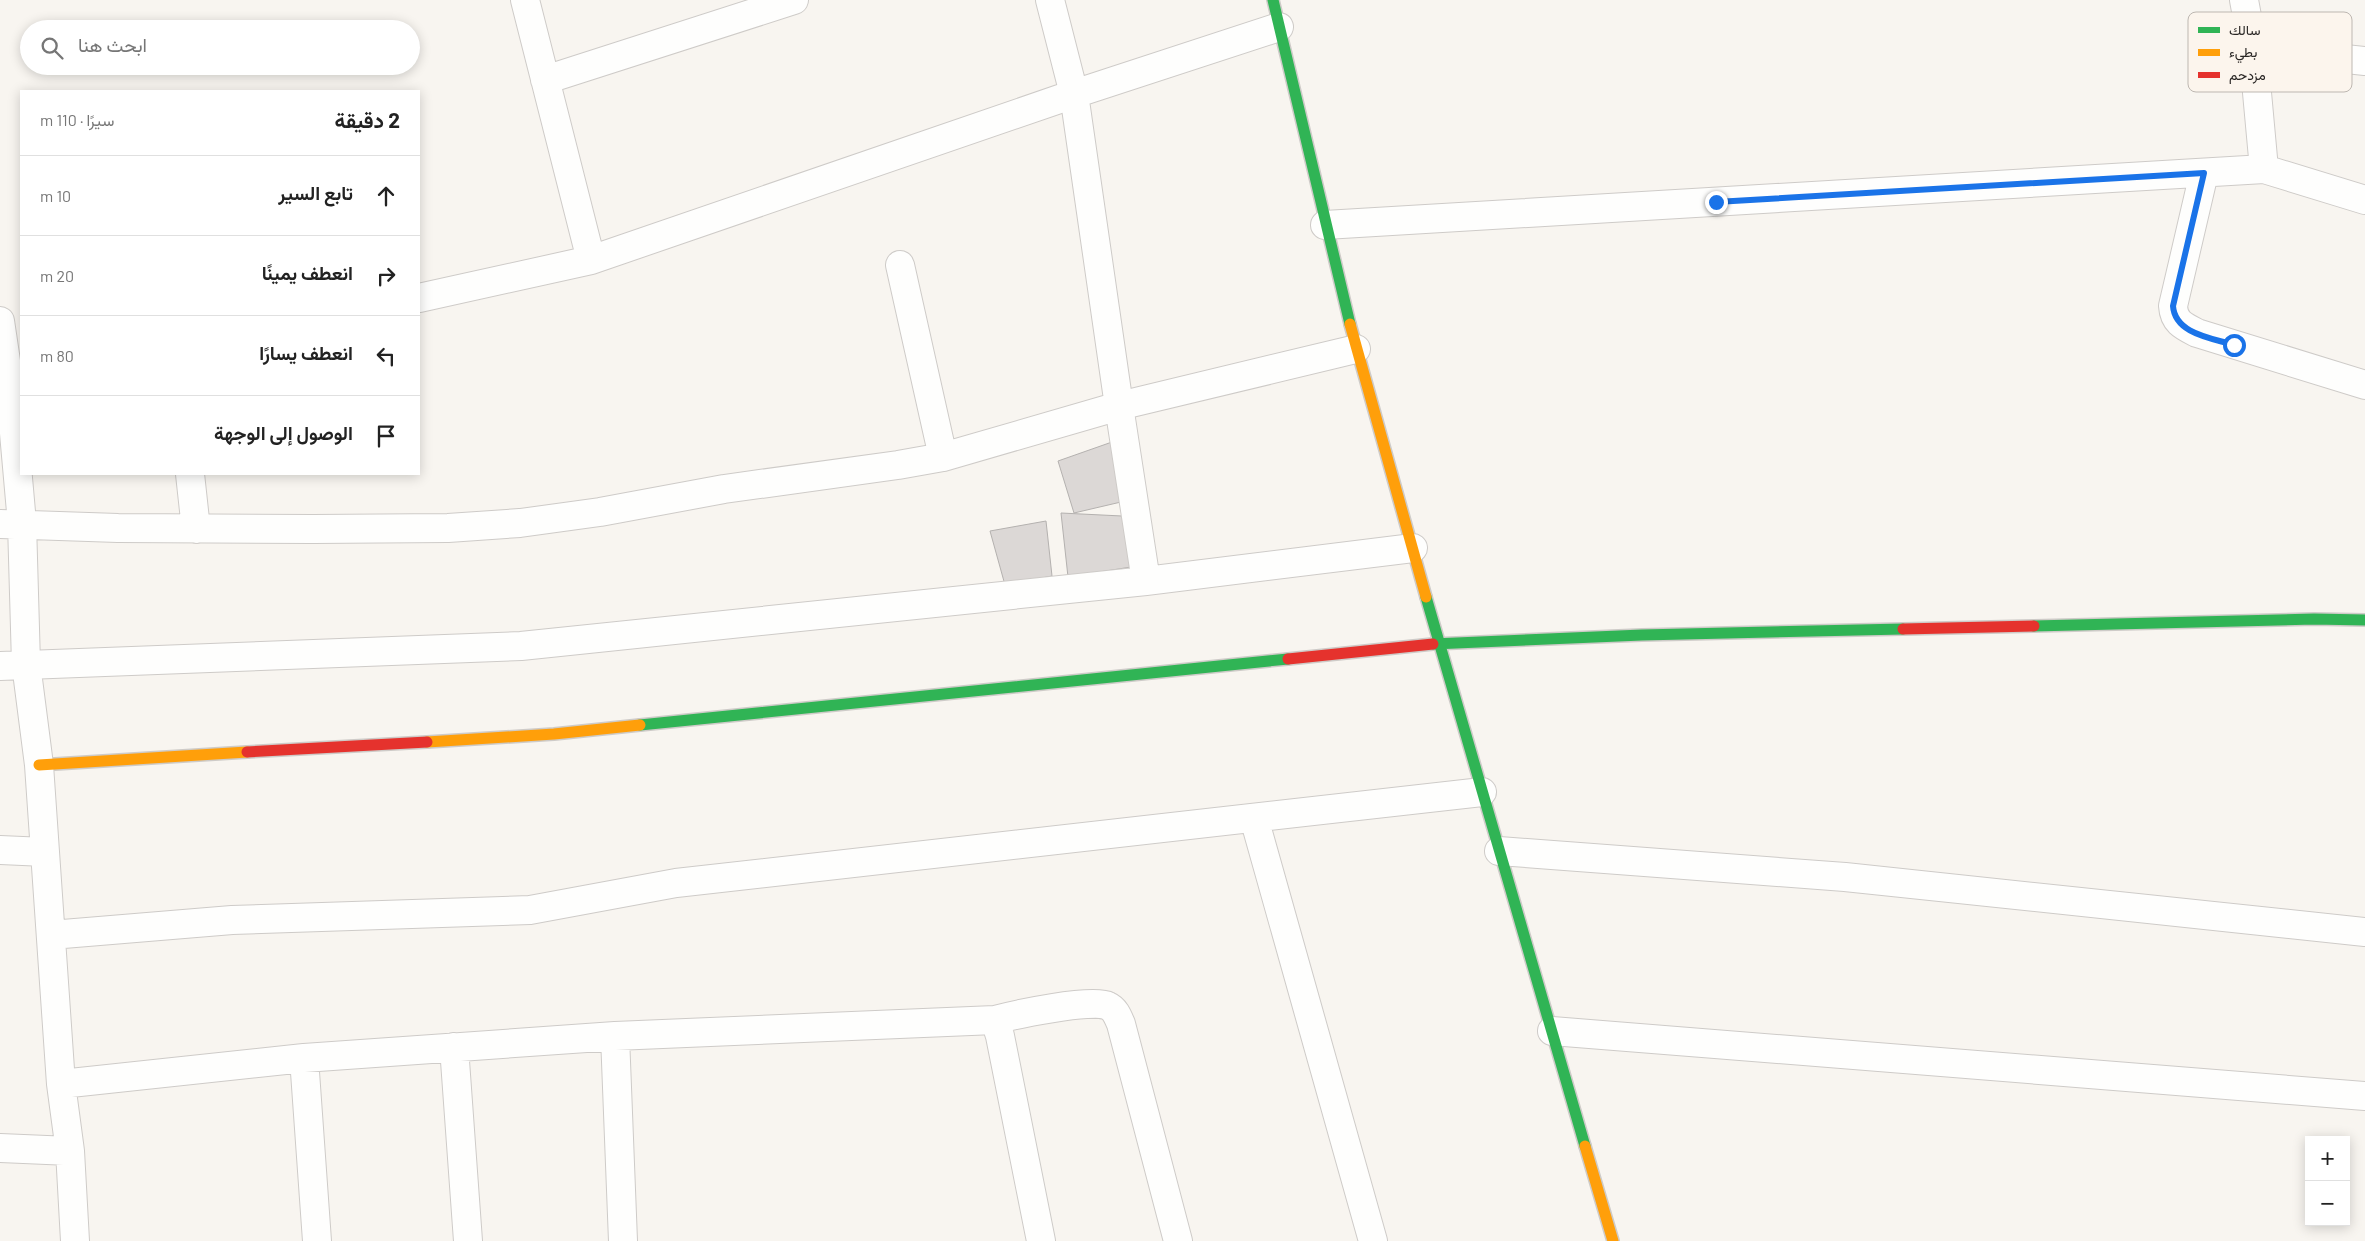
<!DOCTYPE html>
<html lang="ar">
<head>
<meta charset="utf-8">
<style>
	:root { --surface:#fff; --page:#f6f6f6; --text:#222; --muted:#767676; --line:#e0e0e0 }
	body { margin:0; font-family:Barlow,Vazirmatn,sans-serif; background:var(--page); color:var(--text); direction:rtl }
	.controls { position:absolute; right:15px; bottom:15px; display:grid; overflow:hidden; border-radius:0px; box-shadow:0 2px 12px #0003 }
	.controls button { width:45px; height:45px; display:grid; place-items:center; padding:0; border:0; border-bottom:1px solid var(--line); background:var(--surface); color:var(--text); font:25px sans-serif }
	.stop { position:absolute; width:15px; height:15px; margin:-11px; border:4px solid #1a73e8; border-radius:50%; background:#fff }
	.stop.end { background:#1a73e8; border-color:#fff; box-shadow:0 1px 5px #0008 }
	.list { margin:0; padding:0; list-style:none }
	h2 { display:flex; justify-content:space-between; align-items:center; height:65px; margin:0; padding:0 20px; font-size:21px }
	h2 small { font-size:16px; font-weight:400; color:var(--muted) }
	.list li { display:grid; grid-template-columns:32px 1fr auto; gap:15px; align-items:center; box-sizing:border-box; height:80px; padding:0 20px; border-top:1px solid var(--line) }
	.list b { display:block; font-size:19px; white-space:nowrap }
	.list em { font-size:16px; font-style:normal; color:var(--muted) }
	.icon { flex:none; width:28px; height:28px; fill:none; stroke:currentColor; stroke-width:2; stroke-linecap:round; stroke-linejoin:round }
	.map { position:relative; flex:none; width:2365px; height:1241px; overflow:hidden; direction:ltr }
	.search { position:absolute; background:var(--surface); box-shadow:0 2px 12px #0003; left:20px; top:20px; width:400px; height:55px; display:flex; align-items:center; gap:12px; box-sizing:border-box; padding:0 18px; border-radius:28px; color:var(--muted); font-size:19px }
	.panel { position:absolute; background:var(--surface); box-shadow:0 2px 12px #0003; left:20px; top:90px; width:400px; height:385px; border-radius:0px; direction:rtl }
	.map>svg:first-child { display:block }
</style>
</head>
<body>
<div class="map">
<svg width="2365" height="1241" viewBox="0 0 2365 1241">
	<rect width="100%" height="100%" fill="#f8f5f0"/>
	<!-- building -->
	<path fill="#dcd8d6" stroke="#b4b1af" d="M1112,442L1121,502L1074,513L1058,461Z
		M1061,513L1122,516L1131,567L1068,577Z
		M1046,521L1052,576L1005,585L990,531Z"/>
	<g fill="none" stroke-linecap="round" stroke-linejoin="round">
		<!-- street casing -->
		<g stroke="#cecbc8" stroke-width="30">
			<path id="street" d="M525,0L591,260L1074,94L1119,406L1356,349
				M1050,0L1074,94L1279,27
				M2244,0L2253,49L2264,169
				M2253,49L2365,61
				M545,80L794,0
				M2204,173L2173,306C2174,322 2183,326 2197,333L2365,385
				M1325,225L2264,169L2365,200
				M900,265L943,457
				M419,298L591,260
				M0,321L10,388L22,523L26,664L39,765L61,1084L70,1151L75,1241
				M190,474L196,529
				M0,524L118,528L313,529L448,528L520,523L600,512L724,489L898,465L943,457L1119,406L1146,581
				M0,666L521,646L1146,581L1413,548
				M1254,818L1373,1241
				M0,850L45,852
				M1499,851L1845,877L2365,932
				M51,935L232,920L530,910L676,883L1482,792
				M1552,1031L2365,1096
				M615,1036L623,1241
				M454,1047L468,1241
				M304,1058L317,1241
				M61,1084L304,1058L615,1036L995,1020
				M0,1148L70,1151
				M1041,1241L1000,1036L995,1020C1013,1015 1093,998 1108,1006C1115,1009 1118,1017 1121,1024L1178,1241"/>
		</g>
		<!-- fast casing -->
		<g stroke="#cecbc8" stroke-width="14">
			<path id="fast" d="M1273,0L1350,324
				M1426,597L1585,1146
				M2034,626L2314,619L2365,620
				M1433,644L1642,635L1903,629
				M640,725L1288,659"/>
		</g>
		<!-- slow casing -->
		<g stroke="#cecbc8" stroke-width="14">
			<path id="slow" d="M1350,324L1426,597
				M427,742L554,734L640,725
				M39,765L247,752
				M1585,1146L1613,1241"/>
		</g>
		<!-- jam casing -->
		<g stroke="#cecbc8" stroke-width="14">
			<path id="jam" d="M1903,629L2034,626
				M1288,659L1433,644
				M247,752L427,742"/>
		</g>
		<!-- street -->
		<use href="#street" stroke="#fefefd" stroke-width="28"/>
		<!-- fast -->
		<use href="#fast" stroke="#30b455" stroke-width="11"/>
		<!-- slow -->
		<use href="#slow" stroke="#ff9f0a" stroke-width="11"/>
		<!-- jam -->
		<use href="#jam" stroke="#e5322d" stroke-width="11"/>
	</g>
	<g fill="none" stroke-linecap="round" stroke-linejoin="round">
		<!-- route -->
		<path stroke="#1a73e8" stroke-width="6" d="M1716,202L2204,173L2173,306C2175,334 2212,338 2234,345"/>
	</g>
	<!-- legend -->
	<rect x="2188" y="12" width="164" height="80" rx="8" fill="#fcf5ed" stroke="#bdb7b1" stroke-width="1"/>
	<rect x="2198" y="27" width="22" height="6" fill="#30b455"/>
	<rect x="2198" y="49" width="22" height="7" fill="#ff9f0a"/>
	<rect x="2198" y="72" width="22" height="6" fill="#e5322d"/>
	<g font-size="14" fill="#292624">
		<text x="2229" y="35">سالك</text>
		<text x="2229" y="57">بطيء</text>
		<text x="2229" y="80">مزدحم</text>
	</g>
</svg>
<div class="controls">
<button>+</button>
<button>−</button>
</div>
<div class="stop" style="left:2234px;top:345px"></div>
<div class="stop end" style="left:1716px;top:202px"></div>
<div class="search"><svg class="icon" aria-label="search" viewBox="0 0 24 24"><circle cx="10" cy="10" r="6"/><path d="M15 15l6 6"/></svg>ابحث هنا</div>
<section class="panel">
<h2>2 دقيقة<small>سيرًا · 110 m</small></h2>
<ul class="list">
<li><svg class="icon" aria-label="ahead" viewBox="0 0 24 24"><path d="M12 20V5M6 11l6-6 6 6"/></svg><div><b>تابع السير</b></div><em>10 m</em></li>
<li><svg class="icon" aria-label="right" viewBox="0 0 24 24"><path d="M7 20v-9h11M14 6l5 5-5 5"/></svg><div><b>انعطف يمينًا</b></div><em>20 m</em></li>
<li><svg class="icon" aria-label="left" viewBox="0 0 24 24"><path d="M17 20v-9H6M10 6l-5 5 5 5"/></svg><div><b>انعطف يسارًا</b></div><em>80 m</em></li>
<li><svg class="icon" aria-label="arrive" viewBox="0 0 24 24"><path d="M6 21V4h12l-3 4 3 4H6"/></svg><div><b>الوصول إلى الوجهة</b></div></li>
</ul>
</section>
</div>
</body>
</html>
